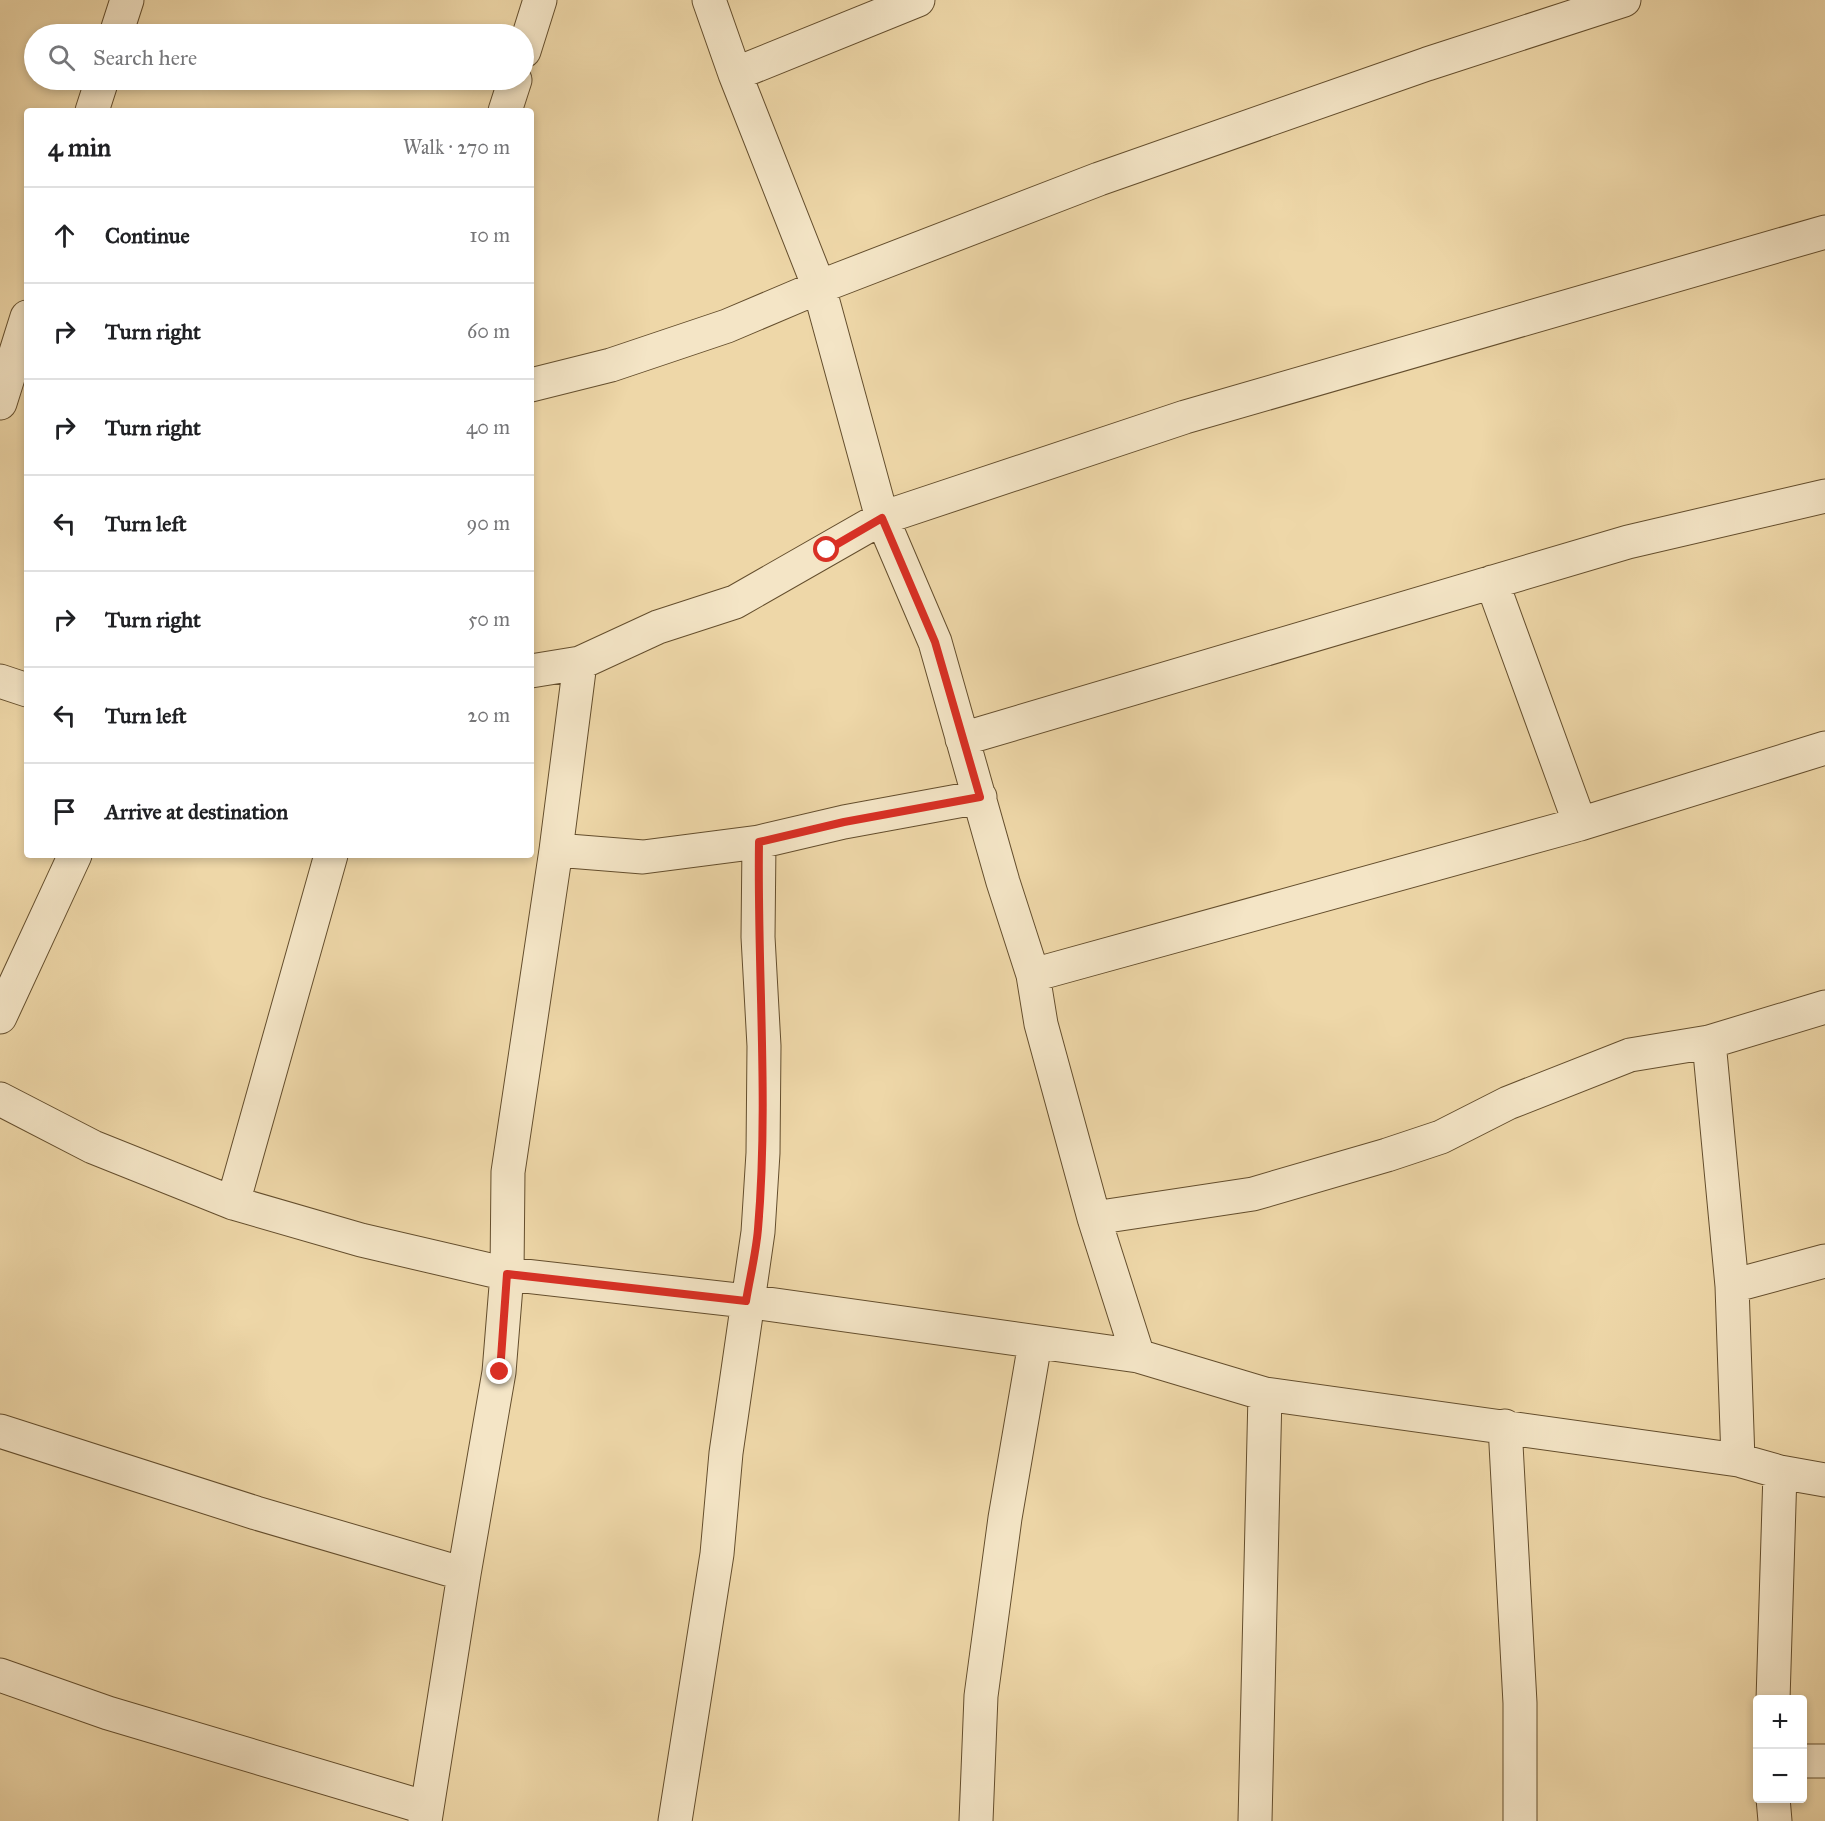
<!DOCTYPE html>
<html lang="en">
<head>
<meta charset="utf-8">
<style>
	:root { --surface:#fff; --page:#f6f6f6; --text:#202124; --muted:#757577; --line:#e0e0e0 }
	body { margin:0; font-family:"IM FELL Great Primer",serif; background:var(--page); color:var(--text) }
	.controls { position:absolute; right:18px; bottom:18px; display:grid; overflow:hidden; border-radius:6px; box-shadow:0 3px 9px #0003 }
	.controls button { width:54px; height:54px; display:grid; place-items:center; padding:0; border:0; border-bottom:2px solid var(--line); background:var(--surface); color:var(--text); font:30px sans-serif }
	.stop { position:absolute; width:18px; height:18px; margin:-14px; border:4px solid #d93025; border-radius:50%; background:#fff }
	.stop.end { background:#d93025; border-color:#fff; box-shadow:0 2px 6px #0008 }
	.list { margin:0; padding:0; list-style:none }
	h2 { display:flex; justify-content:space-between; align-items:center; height:78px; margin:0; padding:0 24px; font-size:26px }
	h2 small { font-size:20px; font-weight:400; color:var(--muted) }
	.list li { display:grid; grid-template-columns:39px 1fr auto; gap:18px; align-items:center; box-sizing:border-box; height:96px; padding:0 24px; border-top:2px solid var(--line) }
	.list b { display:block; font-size:22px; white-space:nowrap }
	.list em { font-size:20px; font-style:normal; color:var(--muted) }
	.icon { flex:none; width:33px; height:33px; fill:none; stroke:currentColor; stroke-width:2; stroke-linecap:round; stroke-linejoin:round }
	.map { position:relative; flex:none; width:1825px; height:1821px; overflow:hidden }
	.search { position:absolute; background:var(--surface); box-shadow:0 3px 9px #0003; left:24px; top:24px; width:510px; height:66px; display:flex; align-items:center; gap:15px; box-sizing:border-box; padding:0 21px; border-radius:33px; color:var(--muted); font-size:22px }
	.panel { position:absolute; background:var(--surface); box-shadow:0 3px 9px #0003; left:24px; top:108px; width:510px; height:750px; border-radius:6px }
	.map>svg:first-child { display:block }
</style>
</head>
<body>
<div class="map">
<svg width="1825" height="1821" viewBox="0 0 1825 1821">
	<rect width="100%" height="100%" fill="#eed7a8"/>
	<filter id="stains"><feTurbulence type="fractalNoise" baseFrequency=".00333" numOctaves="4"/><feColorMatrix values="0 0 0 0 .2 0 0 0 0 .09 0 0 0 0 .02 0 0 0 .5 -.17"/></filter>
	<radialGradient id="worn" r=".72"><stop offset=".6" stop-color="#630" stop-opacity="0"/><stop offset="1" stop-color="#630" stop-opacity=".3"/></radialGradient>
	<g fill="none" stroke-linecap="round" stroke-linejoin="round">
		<!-- minor casing -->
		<g stroke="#644e2d" stroke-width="35">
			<path id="minor" d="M709,0L735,74L819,287L882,518L935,642L1003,882L1033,975L1041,1024L1094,1218L1138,1356
				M116,34L127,0
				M524,51L540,0
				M735,74L918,0
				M92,111L102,80
				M505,111L515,80
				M531,385L611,365L727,326L819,287L1099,179L1427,64L1624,0
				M0,403L27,317
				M1492,582L1580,824
				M531,671L580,663L658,627L735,602L882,518L1185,417L1825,232
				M0,681L27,690
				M962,739L1628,542L1825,496
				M556,850L643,857L759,842L844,822L980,797
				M1033,975L1580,824L1825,748
				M0,1017L75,855
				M1709,1042L1732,1286L1738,1460
				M0,1099L93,1147L233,1203L361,1240L507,1274L746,1301L1138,1356L1265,1394L1738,1460L1780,1472L1825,1480
				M233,1203L331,855
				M1094,1218L1253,1194L1387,1155L1441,1137L1508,1103L1630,1055L1709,1042L1825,1007
				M1732,1286L1825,1261
				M1505,1426L1520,1703V1821
				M0,1431L256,1513L464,1574
				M0,1675L108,1713L427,1808
				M1773,1700L1780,1472
				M1802,1761H1825
				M1773,1798L1775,1821
				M425,1821L464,1574L499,1372L507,1274L508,1172L556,850L580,663
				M675,1821L717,1554L726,1453L758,1232L763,1153L764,1046L758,937L759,842
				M976,1821L981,1696L1005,1518L1035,1343
				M1255,1821L1265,1394"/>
		</g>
		<!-- minor -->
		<use href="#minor" stroke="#f4e5c6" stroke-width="33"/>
	</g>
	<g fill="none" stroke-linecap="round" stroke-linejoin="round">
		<!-- route -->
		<path stroke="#d93025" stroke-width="8" d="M500,1372L507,1274L746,1301C750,1277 756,1253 758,1229C769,1100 757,971 759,842L844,822L980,797L935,642L882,518L827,550"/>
	</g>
	<rect width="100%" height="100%" filter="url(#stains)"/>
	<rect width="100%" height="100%" fill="url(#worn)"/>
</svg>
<div class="controls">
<button>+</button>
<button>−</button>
</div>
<div class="stop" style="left:827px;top:550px"></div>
<div class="stop end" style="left:500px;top:1372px"></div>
<div class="search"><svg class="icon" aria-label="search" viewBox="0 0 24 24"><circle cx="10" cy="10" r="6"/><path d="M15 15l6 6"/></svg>Search here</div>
<section class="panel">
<h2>4 min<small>Walk · 270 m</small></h2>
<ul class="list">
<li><svg class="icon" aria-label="ahead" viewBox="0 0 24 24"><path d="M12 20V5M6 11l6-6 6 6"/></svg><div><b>Continue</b></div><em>10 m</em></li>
<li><svg class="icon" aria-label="right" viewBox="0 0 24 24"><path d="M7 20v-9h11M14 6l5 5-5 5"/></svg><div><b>Turn right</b></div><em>60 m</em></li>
<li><svg class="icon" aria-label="right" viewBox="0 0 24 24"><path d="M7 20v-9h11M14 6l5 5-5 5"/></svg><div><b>Turn right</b></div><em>40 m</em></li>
<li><svg class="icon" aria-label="left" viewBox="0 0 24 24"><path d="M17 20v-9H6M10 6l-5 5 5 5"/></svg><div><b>Turn left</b></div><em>90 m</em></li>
<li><svg class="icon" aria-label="right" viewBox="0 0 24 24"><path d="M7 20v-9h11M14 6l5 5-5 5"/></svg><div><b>Turn right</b></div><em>50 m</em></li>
<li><svg class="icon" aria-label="left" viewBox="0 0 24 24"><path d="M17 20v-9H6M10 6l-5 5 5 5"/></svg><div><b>Turn left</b></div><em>20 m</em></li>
<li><svg class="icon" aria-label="arrive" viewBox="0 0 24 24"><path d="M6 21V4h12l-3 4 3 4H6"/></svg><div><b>Arrive at destination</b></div></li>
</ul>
</section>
</div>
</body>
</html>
